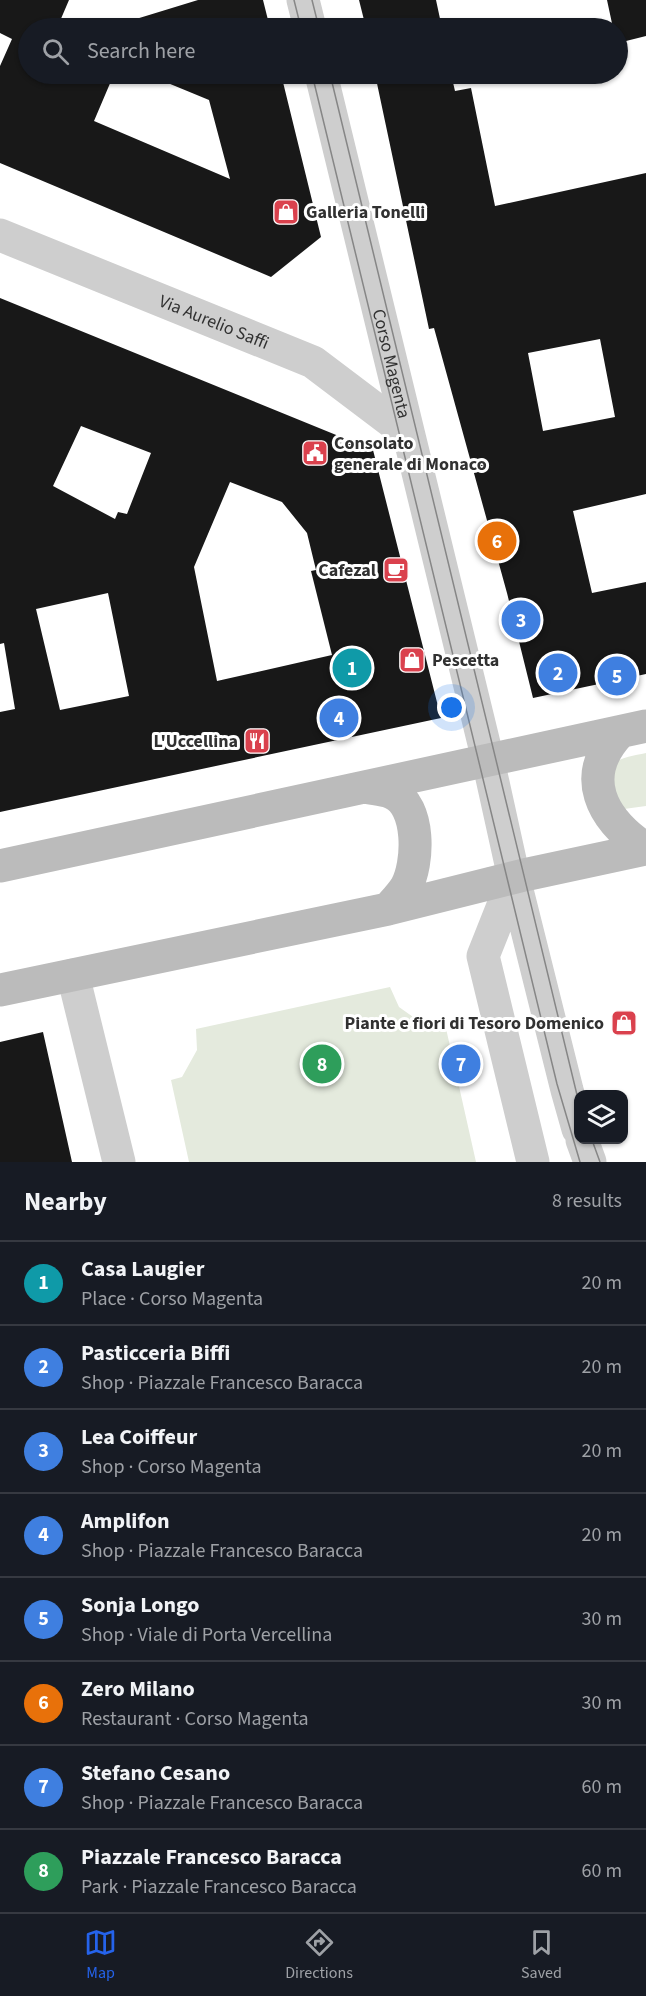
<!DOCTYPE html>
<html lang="en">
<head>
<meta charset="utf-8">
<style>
	:root { --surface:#171b24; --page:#20242c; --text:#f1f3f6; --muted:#9ea1a6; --line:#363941; --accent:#2563eb }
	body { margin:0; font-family:"Source Sans 3",sans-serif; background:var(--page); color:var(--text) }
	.controls { position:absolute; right:18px; bottom:18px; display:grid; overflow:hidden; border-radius:12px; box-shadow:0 2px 4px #0004 }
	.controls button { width:54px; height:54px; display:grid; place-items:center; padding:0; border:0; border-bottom:2px solid var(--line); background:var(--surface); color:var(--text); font:30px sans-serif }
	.you { position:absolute; left:452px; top:708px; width:21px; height:21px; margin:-15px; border:4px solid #fff; border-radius:50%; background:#1a73e8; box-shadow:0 0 0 9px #1a73e833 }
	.badge { display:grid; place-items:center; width:39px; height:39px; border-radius:50%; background:var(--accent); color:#fff; font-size:20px; font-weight:700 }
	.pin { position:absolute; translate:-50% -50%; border:3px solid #fff; box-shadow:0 2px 6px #0006 }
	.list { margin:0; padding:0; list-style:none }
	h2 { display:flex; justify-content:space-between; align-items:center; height:78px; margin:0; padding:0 24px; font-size:26px }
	h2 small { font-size:20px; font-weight:400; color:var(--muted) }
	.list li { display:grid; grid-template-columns:39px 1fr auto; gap:18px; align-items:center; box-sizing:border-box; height:84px; padding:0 24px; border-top:2px solid var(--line) }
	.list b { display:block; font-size:22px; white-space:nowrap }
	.list p { margin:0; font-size:20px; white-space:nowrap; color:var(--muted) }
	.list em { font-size:20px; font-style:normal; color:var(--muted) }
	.icon { flex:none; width:33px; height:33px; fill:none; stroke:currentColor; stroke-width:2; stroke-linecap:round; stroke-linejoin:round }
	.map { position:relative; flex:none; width:646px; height:1162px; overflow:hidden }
	.search { position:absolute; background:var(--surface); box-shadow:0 2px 4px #0004; left:18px; right:18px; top:18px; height:66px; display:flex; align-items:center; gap:15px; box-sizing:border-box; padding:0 21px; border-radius:33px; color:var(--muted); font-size:22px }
	.sheet { height:750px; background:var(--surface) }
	nav { display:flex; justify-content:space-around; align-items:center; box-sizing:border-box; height:84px; border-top:2px solid var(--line); background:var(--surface); font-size:16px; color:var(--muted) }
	nav a { display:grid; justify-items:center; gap:3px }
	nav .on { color:var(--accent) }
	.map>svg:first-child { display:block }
</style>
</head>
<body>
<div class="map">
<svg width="646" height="1162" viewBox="0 0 646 1162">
	<rect width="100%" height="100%" fill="#fff"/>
	<!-- green -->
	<path fill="#e4eadd" d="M646,753V806L624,809L615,805L608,768C619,757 632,756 646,753Z
		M390,987L399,1007L423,1024H445L476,1162H189L171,1080L182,1077L197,1050L196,1029Z"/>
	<!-- building -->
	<path fill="#181818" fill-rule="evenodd" d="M0,0H69L57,28H28V74H114L94,121L230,179L209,100L146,74H281L321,237L271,277L0,163V66L12,39L0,33Z
		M198,0H263L270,28H124L123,23Z
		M359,0H436L442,28H366Z
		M607,0H646V36L618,43V28H613Z
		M375,74H451L455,91L471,88L495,206L646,173V494L573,511L592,593L646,582V674L533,698L507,593L434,328L429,329ZM600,339L615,417L543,431L528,353Z
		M0,298L373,450L441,718L0,812V712L15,709L4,643L0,644ZM81,426L151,453L127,514L118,512L115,519L53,486ZM230,482L282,502L307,533L316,570L311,571L332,655L217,681L194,567ZM108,593L129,696L60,710L36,609Z
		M43,1032L72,1162H0V1042Z"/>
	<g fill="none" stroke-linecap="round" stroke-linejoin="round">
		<!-- minor -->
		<g stroke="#cecece" stroke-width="33">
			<path d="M303,0L310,28"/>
			<path id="s1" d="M321,74L488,760"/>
			<path id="s2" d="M0,235L313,362L403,430L409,439"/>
			<path d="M73,975L119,1162"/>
		</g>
		<!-- tertiary -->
		<path stroke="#cecece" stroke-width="33" d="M488,760L514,878L567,1090L578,1129
			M514,878L483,956L533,1162
			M582,1140L590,1162"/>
		<!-- secondary -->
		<path stroke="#bbb" stroke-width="33" d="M620,732C578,776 601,819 646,849
			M365,787C373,789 384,789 392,793C421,805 419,864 406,887C401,895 394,902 388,909
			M0,866L646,726
			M0,990L388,909L524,875L646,849"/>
		<!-- tram -->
		<path stroke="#868686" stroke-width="1.5" d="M294,0L301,28
			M312,0L319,28
			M312,74L557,1084L580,1162
			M330,74L578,1099
			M592,1140L600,1162"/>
	</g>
	<!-- icons -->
	<defs>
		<g id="shop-square" transform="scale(1.35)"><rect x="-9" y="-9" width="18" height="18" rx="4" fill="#da414d" stroke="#fff"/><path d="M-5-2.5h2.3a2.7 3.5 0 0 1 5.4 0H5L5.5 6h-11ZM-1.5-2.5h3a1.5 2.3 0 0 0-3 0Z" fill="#fff"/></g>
		<g id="civic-square" transform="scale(1.35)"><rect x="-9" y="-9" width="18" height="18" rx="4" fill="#da414d" stroke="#fff"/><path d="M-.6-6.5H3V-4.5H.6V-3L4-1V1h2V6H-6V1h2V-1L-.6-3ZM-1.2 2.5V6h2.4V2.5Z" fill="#fff"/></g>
		<g id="cafe-square" transform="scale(1.35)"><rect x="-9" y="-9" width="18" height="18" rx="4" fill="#da414d" stroke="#fff"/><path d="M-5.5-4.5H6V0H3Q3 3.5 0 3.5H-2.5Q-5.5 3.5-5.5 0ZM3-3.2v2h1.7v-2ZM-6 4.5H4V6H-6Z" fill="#fff"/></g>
		<g id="restaurant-square" transform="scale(1.35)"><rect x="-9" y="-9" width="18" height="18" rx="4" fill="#da414d" stroke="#fff"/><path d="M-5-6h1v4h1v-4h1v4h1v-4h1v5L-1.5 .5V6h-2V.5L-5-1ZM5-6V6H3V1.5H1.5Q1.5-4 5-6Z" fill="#fff"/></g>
	</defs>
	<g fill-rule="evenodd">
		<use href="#shop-square" x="286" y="212"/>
		<use href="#civic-square" x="315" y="453"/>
		<use href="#cafe-square" x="396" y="570"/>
		<use href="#shop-square" x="412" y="660"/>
		<use href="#restaurant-square" x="257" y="741"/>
		<use href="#shop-square" x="624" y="1023"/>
	</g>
	<g text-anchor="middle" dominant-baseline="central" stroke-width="6" stroke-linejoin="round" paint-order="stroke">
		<!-- poi labels -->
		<g font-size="18" font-weight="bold" fill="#313131" stroke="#fff" text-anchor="start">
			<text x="306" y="212">Galleria Tonelli</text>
			<text x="334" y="443">Consolato<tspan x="334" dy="21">generale di Monaco</tspan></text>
			<text x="376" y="570" text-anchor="end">Cafezal</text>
			<text x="432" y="660">Pescetta</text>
			<text x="238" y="741" text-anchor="end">L'Uccellina</text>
			<text x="604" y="1023" text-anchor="end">Piante e fiori di Tesoro Domenico</text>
		</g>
		<!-- street labels -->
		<g font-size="18" fill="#313131" stroke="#fff">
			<text stroke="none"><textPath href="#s2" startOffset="231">Via Aurelio Saffi</textPath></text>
			<text stroke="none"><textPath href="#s1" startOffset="298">Corso Magenta</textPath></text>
		</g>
	</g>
</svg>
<div class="controls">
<button><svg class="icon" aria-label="layers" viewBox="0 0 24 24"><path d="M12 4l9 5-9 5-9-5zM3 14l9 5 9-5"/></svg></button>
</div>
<div class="you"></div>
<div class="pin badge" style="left:352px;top:668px;background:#0f9aa8">1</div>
<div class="pin badge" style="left:558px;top:673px;background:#3f7fe0">2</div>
<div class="pin badge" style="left:521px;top:620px;background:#3f7fe0">3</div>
<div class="pin badge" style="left:339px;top:718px;background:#3f7fe0">4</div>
<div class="pin badge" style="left:617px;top:676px;background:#3f7fe0">5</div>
<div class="pin badge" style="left:497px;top:541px;background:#e8710a">6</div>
<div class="pin badge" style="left:461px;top:1064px;background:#3f7fe0">7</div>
<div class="pin badge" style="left:322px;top:1064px;background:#2e9e5b">8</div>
<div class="search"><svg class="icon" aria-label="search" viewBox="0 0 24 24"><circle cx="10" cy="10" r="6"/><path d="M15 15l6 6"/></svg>Search here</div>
</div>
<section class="sheet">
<h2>Nearby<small>8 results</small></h2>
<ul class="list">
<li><span class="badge" style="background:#0f9aa8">1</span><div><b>Casa Laugier</b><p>Place · Corso Magenta</p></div><em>20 m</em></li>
<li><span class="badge" style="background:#3f7fe0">2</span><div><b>Pasticceria Biffi</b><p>Shop · Piazzale Francesco Baracca</p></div><em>20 m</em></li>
<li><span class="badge" style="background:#3f7fe0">3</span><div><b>Lea Coiffeur</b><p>Shop · Corso Magenta</p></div><em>20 m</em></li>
<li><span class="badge" style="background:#3f7fe0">4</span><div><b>Amplifon</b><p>Shop · Piazzale Francesco Baracca</p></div><em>20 m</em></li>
<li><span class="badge" style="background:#3f7fe0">5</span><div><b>Sonja Longo</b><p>Shop · Viale di Porta Vercellina</p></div><em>30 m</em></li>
<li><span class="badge" style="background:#e8710a">6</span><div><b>Zero Milano</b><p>Restaurant · Corso Magenta</p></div><em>30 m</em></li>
<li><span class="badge" style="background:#3f7fe0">7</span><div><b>Stefano Cesano</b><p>Shop · Piazzale Francesco Baracca</p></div><em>60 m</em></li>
<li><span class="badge" style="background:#2e9e5b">8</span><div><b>Piazzale Francesco Baracca</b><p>Park · Piazzale Francesco Baracca</p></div><em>60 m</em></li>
</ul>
</section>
<nav>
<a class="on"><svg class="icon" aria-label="map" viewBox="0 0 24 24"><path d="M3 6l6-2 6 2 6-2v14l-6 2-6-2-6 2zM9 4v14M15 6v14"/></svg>Map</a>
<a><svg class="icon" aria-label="directions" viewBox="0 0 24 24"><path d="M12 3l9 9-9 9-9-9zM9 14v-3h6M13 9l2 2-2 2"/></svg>Directions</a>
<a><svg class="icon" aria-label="saved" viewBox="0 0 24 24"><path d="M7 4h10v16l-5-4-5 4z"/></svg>Saved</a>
</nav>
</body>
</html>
